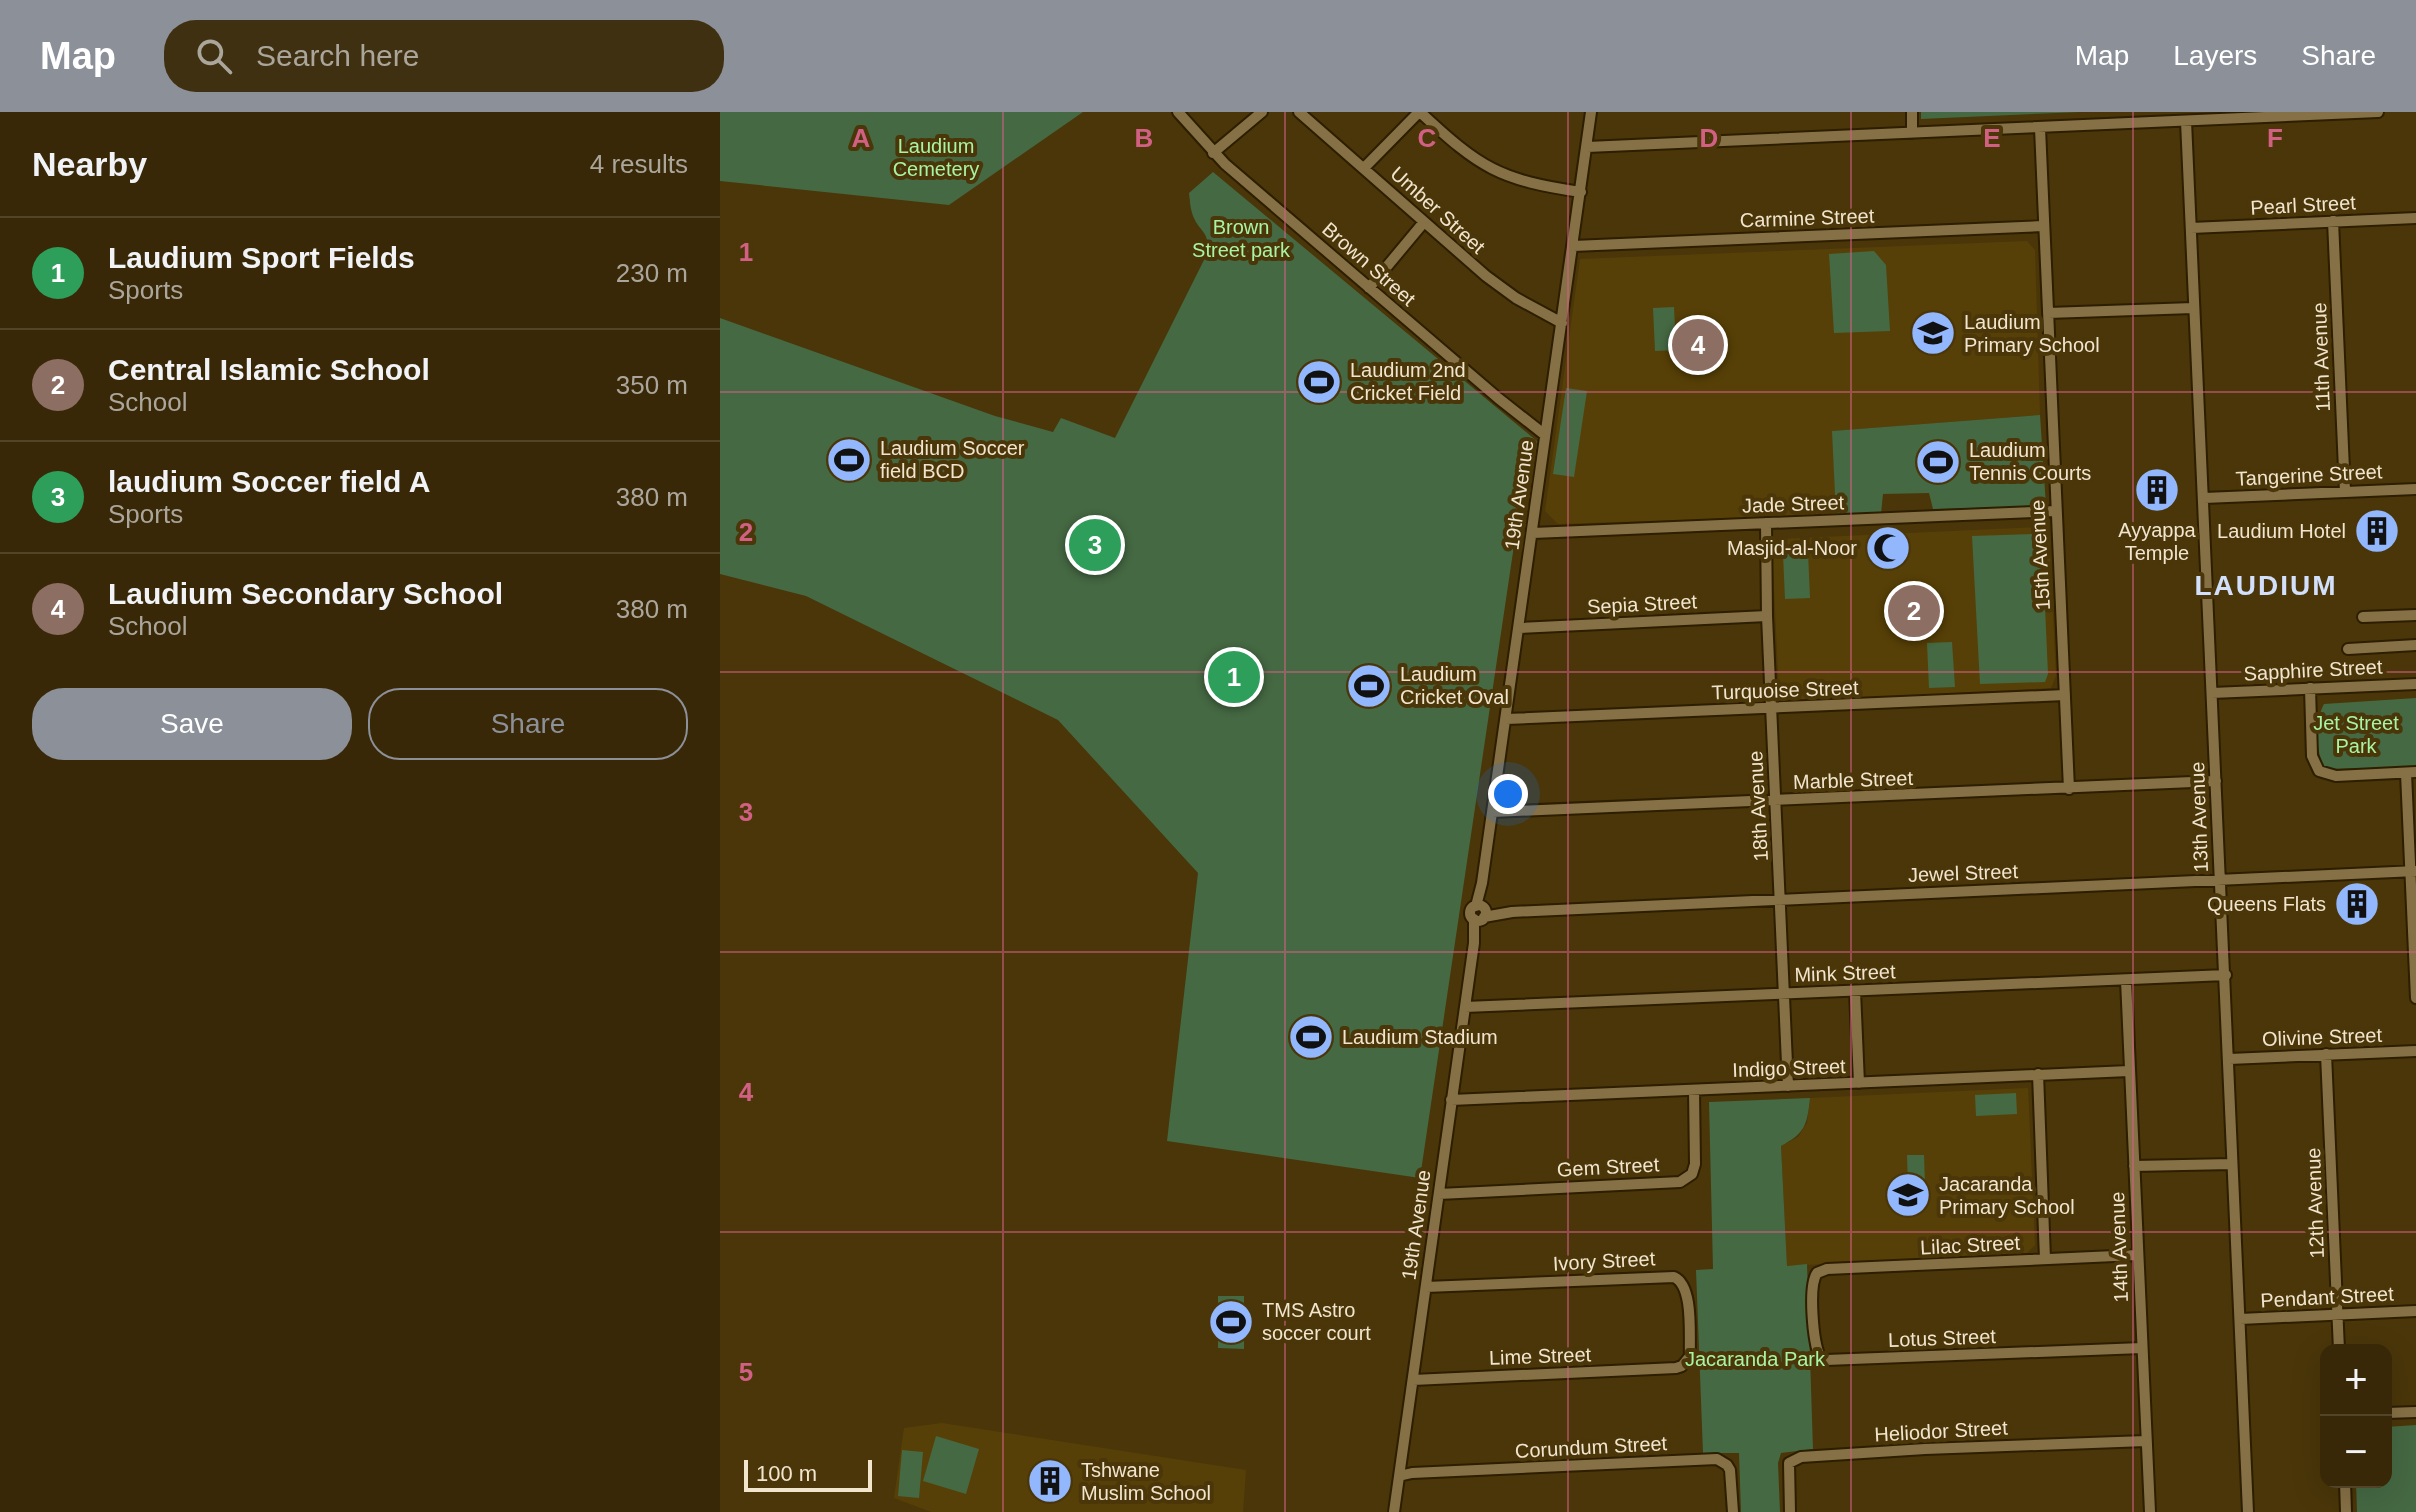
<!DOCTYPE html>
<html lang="en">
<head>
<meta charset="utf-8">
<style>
	:root { --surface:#382807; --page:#3f3011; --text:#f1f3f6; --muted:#aba69b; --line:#524428; --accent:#8c9099 }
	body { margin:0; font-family:Arial,sans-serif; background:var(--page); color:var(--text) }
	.controls { position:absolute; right:24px; bottom:24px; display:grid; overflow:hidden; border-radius:16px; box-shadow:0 8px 32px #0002 }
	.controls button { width:72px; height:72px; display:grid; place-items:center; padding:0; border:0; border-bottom:2px solid var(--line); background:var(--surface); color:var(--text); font:40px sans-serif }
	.scale { position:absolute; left:24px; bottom:20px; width:128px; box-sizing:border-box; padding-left:8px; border:4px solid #f1e5ce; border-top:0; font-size:22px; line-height:28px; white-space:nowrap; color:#f1e5ce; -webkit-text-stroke:6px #4a3609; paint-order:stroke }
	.you { position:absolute; left:788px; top:682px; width:28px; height:28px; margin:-20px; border:6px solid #fff; border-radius:50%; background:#1a73e8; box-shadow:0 0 0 12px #1a73e833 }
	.badge { display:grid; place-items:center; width:52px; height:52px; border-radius:50%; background:var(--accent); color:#fff; font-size:26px; font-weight:700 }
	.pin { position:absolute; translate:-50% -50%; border:4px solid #fff; box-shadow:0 2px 8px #0006 }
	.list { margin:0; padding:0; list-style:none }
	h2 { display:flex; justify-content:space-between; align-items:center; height:104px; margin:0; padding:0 32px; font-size:34px }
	h2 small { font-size:26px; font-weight:400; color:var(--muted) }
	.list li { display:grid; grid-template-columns:52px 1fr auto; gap:24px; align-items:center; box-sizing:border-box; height:112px; padding:0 32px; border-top:2px solid var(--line) }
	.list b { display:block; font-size:30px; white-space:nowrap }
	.list p { margin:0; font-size:26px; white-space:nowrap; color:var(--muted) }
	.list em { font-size:26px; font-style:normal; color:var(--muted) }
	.actions { display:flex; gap:16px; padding:24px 32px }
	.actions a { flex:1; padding:18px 0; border:2px solid var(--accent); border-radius:32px; text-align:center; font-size:28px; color:var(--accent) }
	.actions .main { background:var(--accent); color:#fff }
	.icon { flex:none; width:44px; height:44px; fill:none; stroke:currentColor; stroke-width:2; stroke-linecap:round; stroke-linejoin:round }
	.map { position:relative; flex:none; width:1696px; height:1400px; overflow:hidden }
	header { display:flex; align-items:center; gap:48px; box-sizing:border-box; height:112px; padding:0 40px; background:var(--accent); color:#fff }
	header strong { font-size:38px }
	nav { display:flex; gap:44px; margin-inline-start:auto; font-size:28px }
	.search { width:560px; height:72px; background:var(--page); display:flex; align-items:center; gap:20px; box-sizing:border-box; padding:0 28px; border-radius:32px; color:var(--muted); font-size:30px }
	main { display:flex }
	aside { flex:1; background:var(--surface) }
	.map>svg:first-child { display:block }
</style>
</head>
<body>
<header>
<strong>Map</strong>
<div class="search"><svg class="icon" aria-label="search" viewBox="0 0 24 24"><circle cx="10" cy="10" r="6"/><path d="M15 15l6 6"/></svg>Search here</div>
<nav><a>Map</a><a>Layers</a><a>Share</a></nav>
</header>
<main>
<aside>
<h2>Nearby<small>4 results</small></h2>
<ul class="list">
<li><span class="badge" style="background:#2e9e5b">1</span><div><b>Laudium Sport Fields</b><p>Sports</p></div><em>230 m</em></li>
<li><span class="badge" style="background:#8d6e63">2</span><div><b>Central Islamic School</b><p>School</p></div><em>350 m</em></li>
<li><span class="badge" style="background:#2e9e5b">3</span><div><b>laudium Soccer field A</b><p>Sports</p></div><em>380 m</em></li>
<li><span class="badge" style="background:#8d6e63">4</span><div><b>Laudium Secondary School</b><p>School</p></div><em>380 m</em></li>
</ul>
<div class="actions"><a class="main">Save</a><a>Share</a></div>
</aside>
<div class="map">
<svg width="1696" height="1400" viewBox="0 0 1696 1400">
	<rect width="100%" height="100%" fill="#4a3609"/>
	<!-- built -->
	<path fill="#574007" d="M1307,129L1315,138L1320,303L1113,319L1116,403L838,412L825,399L860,147Z
		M1319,415L1329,422L1336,564L1331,576L1069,590L1059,580L1052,435L1059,427Z
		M1308,976L1315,1133L1307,1141L1067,1154L1061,1034L1078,1025L1087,1011L1090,986Z
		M222,1311L526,1358L523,1400H211L174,1386L184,1316Z"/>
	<!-- green -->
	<path fill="#456943" d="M0,0H363L229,93L0,69Z
		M1201,0H1360L1201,7Z
		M493,60L818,330L796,420L700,1066L447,1029L478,761L338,608L86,484L0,462V206L275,304L333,320L341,306L395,326L484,148C494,118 479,123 472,101C470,95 470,88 469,81Z
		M1154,139L1166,153L1170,219L1114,221L1109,142Z
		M954,195L956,238L935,239L933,196Z
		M846,276L867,279L854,365L833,362Z
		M1320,303L1326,394L1213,397L1209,381L1163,382L1161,402L1116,403L1112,319Z
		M1317,422L1322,427L1328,562L1325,570L1260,572L1252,424Z
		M1088,440L1090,486L1065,487L1063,442Z
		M1232,530L1235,575L1209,576L1207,531Z
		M1696,586V655L1606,657C1595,643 1595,607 1604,592Z
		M1296,981L1297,1002L1256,1004L1255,983Z
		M1090,986C1087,1014 1085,1021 1061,1034L1067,1154L1087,1152L1093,1337L1061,1341L1058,1351L1060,1400H1021L1019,1341H983L976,1158L993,1157L989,990Z
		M1187,1043H1204L1205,1072L1188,1073Z
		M498,1184H524V1237L498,1236Z
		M1696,1313V1400H1637L1636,1370H1666V1315Z
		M216,1324L259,1337L246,1382L203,1369Z
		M182,1338L203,1340L199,1386L178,1384Z"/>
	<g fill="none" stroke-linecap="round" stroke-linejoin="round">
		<!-- street casing -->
		<g stroke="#2d1e00" stroke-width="14">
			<path id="street" d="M458,0L505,52L778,286L825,323
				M579,0L766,164L796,186L842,211
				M700,0C760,56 779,68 861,80
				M1192,0V21
				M1466,9L1528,1400
				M1320,16L1349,677
				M867,35L1658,0
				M493,41L542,0
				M644,56L699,0
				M1613,109L1625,380
				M1471,116L1696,106
				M853,134L1323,114
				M649,176L704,110
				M1328,201L1473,196
				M1484,386L1696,377
				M1046,411L1047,504L1068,974
				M813,421L1336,399
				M1643,505L1696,503
				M799,516L1047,504
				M1628,537L1696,533
				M1590,576L1592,644L1599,659L1616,664L1696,660
				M1492,581L1696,572
				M786,607L1345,583
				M1686,661L1696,886
				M772,700L1496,669
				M750 801a8 8 0 1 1 16 0a8 8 0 1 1-16 0Z
				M756,794L762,771L871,0
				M764,805L792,800L1696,759
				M1406,868L1430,1400
				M1135,879L1139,971
				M745,895L1506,863
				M1606,942L1619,1238
				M1509,947L1696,939
				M1318,962L1325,1147
				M731,988L1409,959
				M1414,1054L1512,1052
				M719,1082L960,1070L972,1062L975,1052L974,978
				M1417,1143L1107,1157L1097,1161C1088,1174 1093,1230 1100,1245L1106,1248L1422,1236
				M1520,1207L1696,1199
				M693,1268L956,1256L962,1254L970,1244C969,1223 974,1174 954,1165L706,1175
				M1666,1301L1696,1300
				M679,1364L692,1361L997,1347L1007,1353L1010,1358L1013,1400
				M1625,1370L1626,1400
				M674,1400L754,831V807
				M1070,1400L1069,1351L1081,1345L1205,1337L1426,1329"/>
		</g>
		<!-- street -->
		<use href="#street" stroke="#867046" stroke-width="10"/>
	</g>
	<!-- grid -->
	<path fill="none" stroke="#d26083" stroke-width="2" stroke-opacity="0.55" d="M283,0V1400M565,0V1400M848,0V1400M1131,0V1400M1413,0V1400M0,280H1696M0,560H1696M0,840H1696M0,1120H1696"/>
	<!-- icons -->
	<defs>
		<g id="school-disc" transform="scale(2.3)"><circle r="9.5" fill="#93b7fd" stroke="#4a3609"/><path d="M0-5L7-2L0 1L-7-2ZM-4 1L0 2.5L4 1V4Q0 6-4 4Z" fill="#111"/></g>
		<g id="stadium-disc" transform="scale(2.3)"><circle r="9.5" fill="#93b7fd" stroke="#4a3609"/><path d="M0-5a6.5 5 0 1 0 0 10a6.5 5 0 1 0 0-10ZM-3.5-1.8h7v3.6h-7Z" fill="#111"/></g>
		<g id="building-disc" transform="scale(2.3)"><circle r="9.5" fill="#93b7fd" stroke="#4a3609"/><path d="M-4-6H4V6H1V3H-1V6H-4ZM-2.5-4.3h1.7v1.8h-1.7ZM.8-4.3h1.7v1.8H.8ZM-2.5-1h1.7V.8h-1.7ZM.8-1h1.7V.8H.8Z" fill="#111"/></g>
		<g id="mosque-disc" transform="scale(2.3)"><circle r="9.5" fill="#93b7fd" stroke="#4a3609"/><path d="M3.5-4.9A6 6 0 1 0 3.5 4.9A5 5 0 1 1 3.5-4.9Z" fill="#111"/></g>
	</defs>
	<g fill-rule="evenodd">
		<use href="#school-disc" x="1213" y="221"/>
		<use href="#stadium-disc" x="599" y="270"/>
		<use href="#stadium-disc" x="129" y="348"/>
		<use href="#stadium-disc" x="1218" y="350"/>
		<use href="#building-disc" x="1437" y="378"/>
		<use href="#building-disc" x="1657" y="419"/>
		<use href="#mosque-disc" x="1168" y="436"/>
		<use href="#stadium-disc" x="649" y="574"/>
		<use href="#building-disc" x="1637" y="792"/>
		<use href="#stadium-disc" x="591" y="925"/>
		<use href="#school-disc" x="1188" y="1083"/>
		<use href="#stadium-disc" x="511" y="1210"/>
		<use href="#building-disc" x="330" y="1369"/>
	</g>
	<g text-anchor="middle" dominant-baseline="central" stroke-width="8" stroke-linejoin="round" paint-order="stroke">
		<!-- park labels -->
		<g font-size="20" fill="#a8f4a3" stroke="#4a3609">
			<text x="216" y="34">Laudium<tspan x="216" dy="23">Cemetery</tspan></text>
			<text x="521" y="115">Brown<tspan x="521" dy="23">Street park</tspan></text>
			<text x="1636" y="611">Jet Street<tspan x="1636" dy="23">Park</tspan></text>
			<text x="1035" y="1247">Jacaranda Park</text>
		</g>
		<!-- street labels -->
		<g font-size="20" fill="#f1e5ce" stroke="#4a3609">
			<text transform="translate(1583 93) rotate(-3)">Pearl Street</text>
			<text transform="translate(718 98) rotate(42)">Umber Street</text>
			<text transform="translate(1087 106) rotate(-2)">Carmine Street</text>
			<text transform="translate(649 152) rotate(41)">Brown Street</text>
			<text transform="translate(1601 245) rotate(-92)">11th Avenue</text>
			<text transform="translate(1589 363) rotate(-3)">Tangerine Street</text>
			<text transform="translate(799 383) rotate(-82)">19th Avenue</text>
			<text transform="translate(1073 392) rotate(-2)">Jade Street</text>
			<text transform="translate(1320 443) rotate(-93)">15th Avenue</text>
			<text transform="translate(922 492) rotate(-3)">Sepia Street</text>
			<text transform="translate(1593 558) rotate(-3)">Sapphire Street</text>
			<text transform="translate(1065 578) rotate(-2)">Turquoise Street</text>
			<text transform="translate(1133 668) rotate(-2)">Marble Street</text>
			<text transform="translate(1038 694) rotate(-93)">18th Avenue</text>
			<text transform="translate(1479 705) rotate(-92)">13th Avenue</text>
			<text transform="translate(1243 761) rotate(-2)">Jewel Street</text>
			<text transform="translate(1125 861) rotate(-2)">Mink Street</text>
			<text transform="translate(1602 925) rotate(-2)">Olivine Street</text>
			<text transform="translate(1069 956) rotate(-2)">Indigo Street</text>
			<text transform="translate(888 1055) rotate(-3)">Gem Street</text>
			<text transform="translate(1595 1091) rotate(-92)">12th Avenue</text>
			<text transform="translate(696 1113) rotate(-82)">19th Avenue</text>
			<text transform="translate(1250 1133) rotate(-3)">Lilac Street</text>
			<text transform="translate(1399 1135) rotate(-92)">14th Avenue</text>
			<text transform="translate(884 1149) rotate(-3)">Ivory Street</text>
			<text transform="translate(1607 1185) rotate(-3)">Pendant Street</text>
			<text transform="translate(1222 1226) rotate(-2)">Lotus Street</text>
			<text transform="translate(820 1244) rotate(-2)">Lime Street</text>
			<text transform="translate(1221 1319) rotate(-3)">Heliodor Street</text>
			<text transform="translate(871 1335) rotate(-3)">Corundum Street</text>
		</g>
		<!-- poi labels -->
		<g font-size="20" fill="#f1e5ce" stroke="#4a3609" text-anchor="start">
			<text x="1244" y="210">Laudium<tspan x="1244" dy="23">Primary School</tspan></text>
			<text x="630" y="258">Laudium 2nd<tspan x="630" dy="23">Cricket Field</tspan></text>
			<text x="160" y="336">Laudium Soccer<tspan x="160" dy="23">field BCD</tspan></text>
			<text x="1249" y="338">Laudium<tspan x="1249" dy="23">Tennis Courts</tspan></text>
			<text x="1437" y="418" text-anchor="middle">Ayyappa<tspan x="1437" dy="23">Temple</tspan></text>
			<text x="1626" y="419" text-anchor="end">Laudium Hotel</text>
			<text x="1137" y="436" text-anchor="end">Masjid-al-Noor</text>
			<text x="680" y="562">Laudium<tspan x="680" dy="23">Cricket Oval</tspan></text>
			<text x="1606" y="792" text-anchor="end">Queens Flats</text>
			<text x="622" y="925">Laudium Stadium</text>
			<text x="1219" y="1072">Jacaranda<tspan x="1219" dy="23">Primary School</tspan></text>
			<text x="542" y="1198">TMS Astro<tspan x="542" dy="23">soccer court</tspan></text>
			<text x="361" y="1358">Tshwane<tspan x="361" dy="23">Muslim School</tspan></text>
		</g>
		<!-- district labels -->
		<g font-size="28" font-weight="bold" letter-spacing="2" fill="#d2e0fb" stroke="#4a3609">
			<text x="1546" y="473">LAUDIUM</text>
		</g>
	</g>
	<g font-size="26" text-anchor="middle" font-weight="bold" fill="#d26083" stroke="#4a3609" stroke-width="8" stroke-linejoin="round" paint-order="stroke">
		<text x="141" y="35">A</text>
		<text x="424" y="35">B</text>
		<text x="707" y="35">C</text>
		<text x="989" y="35">D</text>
		<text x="1272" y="35">E</text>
		<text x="1555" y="35">F</text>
		<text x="26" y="149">1</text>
		<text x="26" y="429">2</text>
		<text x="26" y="709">3</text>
		<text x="26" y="989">4</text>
		<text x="26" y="1269">5</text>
	</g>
</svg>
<div class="controls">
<button>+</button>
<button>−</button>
</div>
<div class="scale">100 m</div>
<div class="you"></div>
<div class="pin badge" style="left:514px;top:565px;background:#2e9e5b">1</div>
<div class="pin badge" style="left:1194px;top:499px;background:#8d6e63">2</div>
<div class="pin badge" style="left:375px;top:433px;background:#2e9e5b">3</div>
<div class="pin badge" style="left:978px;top:233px;background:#8d6e63">4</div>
</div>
</main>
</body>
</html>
